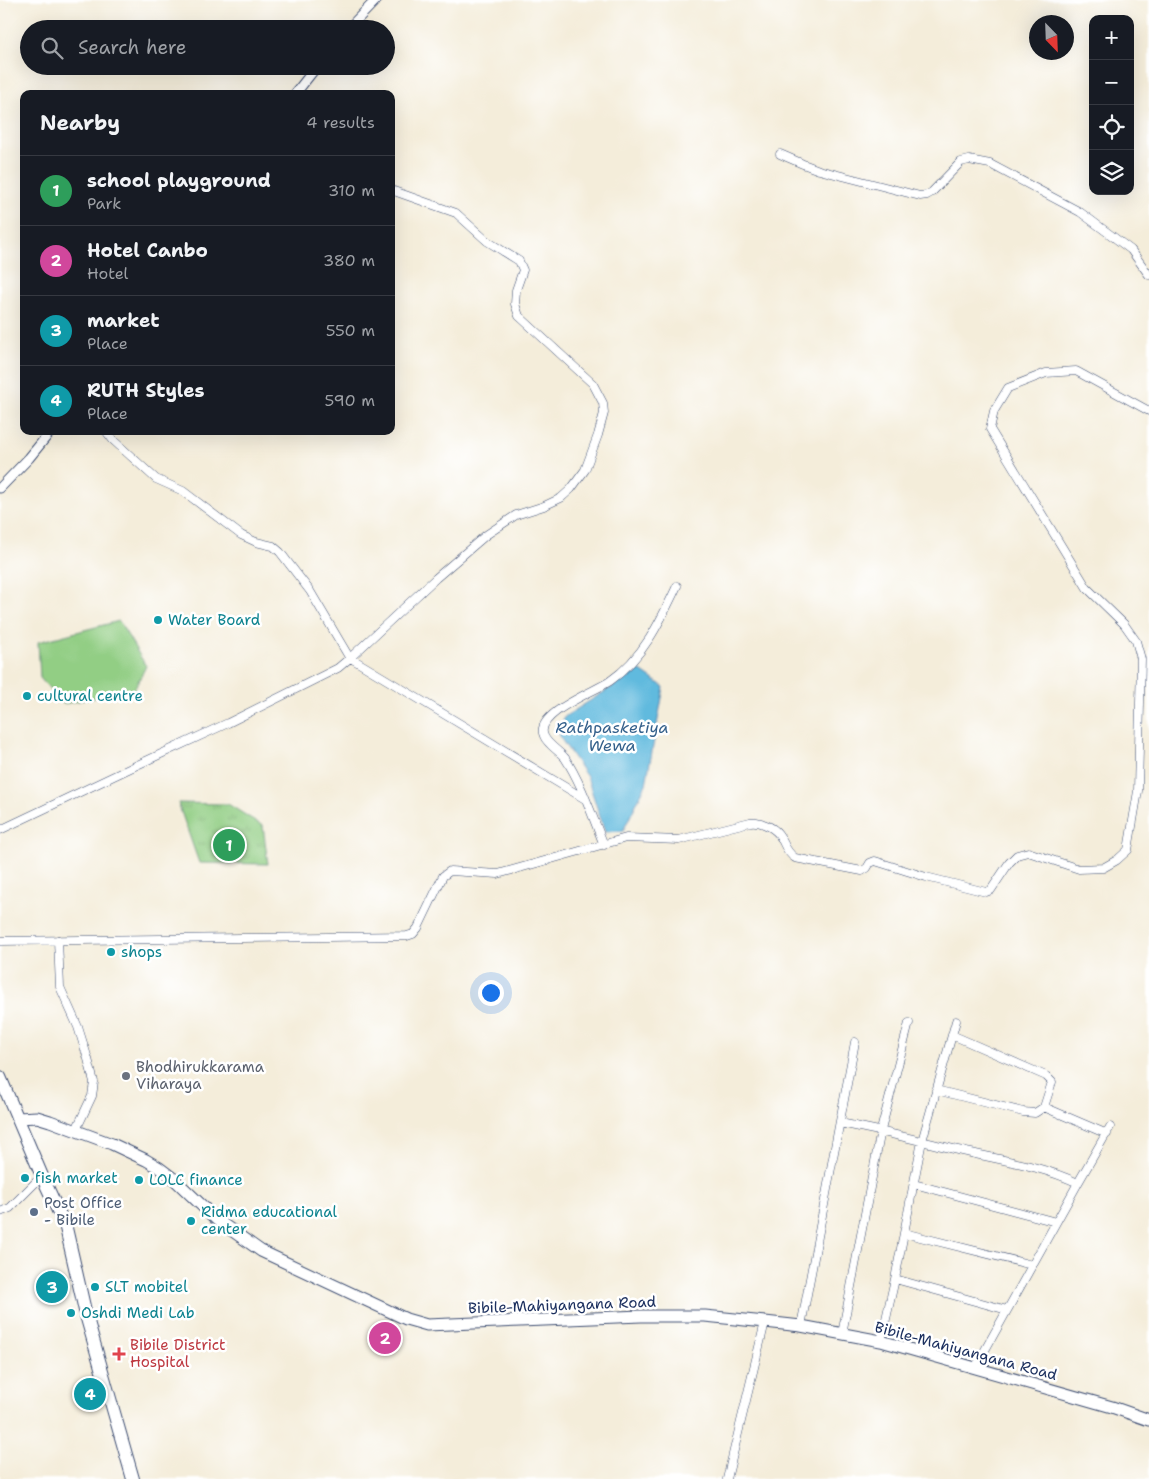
<!DOCTYPE html>
<html lang="en">
<head>
<meta charset="utf-8">
<style>
	:root { --surface:#171b24; --page:#20242c; --text:#f1f3f6; --muted:#9ea1a6; --line:#363941; --accent:#8c9099 }
	body { margin:0; font-family:"Shantell Sans",sans-serif; background:var(--page); color:var(--text) }
	.controls { position:absolute; right:15px; top:15px; display:grid; overflow:hidden; border-radius:10px; box-shadow:0 5px 20px #0002 }
	.controls button { width:45px; height:45px; display:grid; place-items:center; padding:0; border:0; border-bottom:1px solid var(--line); background:var(--surface); color:var(--text); font:25px sans-serif }
	.compass { position:absolute; left:1029px; top:15px; width:45px; height:45px; border-radius:50%; background:var(--surface); box-shadow:0 5px 20px #0002; rotate:157deg }
	.you { position:absolute; left:490px; top:992px; width:18px; height:18px; margin:-12px; border:4px solid #fff; border-radius:50%; background:#1a73e8; box-shadow:0 0 0 8px #1a73e833 }
	.badge { display:grid; place-items:center; width:32px; height:32px; border-radius:50%; background:var(--accent); color:#fff; font-size:16px; font-weight:700 }
	.pin { position:absolute; translate:-50% -50%; border:2px solid #fff; box-shadow:0 1px 5px #0006 }
	.list { margin:0; padding:0; list-style:none }
	h2 { display:flex; justify-content:space-between; align-items:center; height:65px; margin:0; padding:0 20px; font-size:21px }
	h2 small { font-size:16px; font-weight:400; color:var(--muted) }
	.list li { display:grid; grid-template-columns:32px 1fr auto; gap:15px; align-items:center; box-sizing:border-box; height:70px; padding:0 20px; border-top:1px solid var(--line) }
	.list b { display:block; font-size:19px; white-space:nowrap }
	.list p { margin:0; font-size:16px; white-space:nowrap; color:var(--muted) }
	.list em { font-size:16px; font-style:normal; color:var(--muted) }
	.icon { flex:none; width:28px; height:28px; fill:none; stroke:currentColor; stroke-width:2; stroke-linecap:round; stroke-linejoin:round }
	.map { position:relative; flex:none; width:1149px; height:1479px; overflow:hidden }
	.search { position:absolute; background:var(--surface); box-shadow:0 5px 20px #0002; left:20px; top:20px; width:375px; height:55px; display:flex; align-items:center; gap:12px; box-sizing:border-box; padding:0 18px; border-radius:28px; color:var(--muted); font-size:19px }
	.panel { position:absolute; background:var(--surface); box-shadow:0 5px 20px #0002; left:20px; top:90px; width:375px; height:345px; border-radius:10px }
	.map>svg:first-child { display:block }
</style>
</head>
<body>
<div class="map">
<svg width="1149" height="1479" viewBox="0 0 1149 1479">
	<defs>
		<pattern id="park-tufts" width="24" height="20" patternUnits="userSpaceOnUse" patternTransform="scale(1.25)"><rect width="24" height="20" fill="#92ce84"/><path d="M3 7l-1-3M5 7V3M7 7l1-3M15 17l-1-3M17 17v-4M19 17l1-3" fill="none" stroke="#7db174"/></pattern>
	</defs>
	<rect width="100%" height="100%" fill="#fff"/>
	<filter id="ink" filterUnits="userSpaceOnUse"><feTurbulence type="fractalNoise" baseFrequency=".02" numOctaves="2"/><feDisplacementMap in="SourceGraphic" scale="10" xChannelSelector="R" yChannelSelector="G"/><feConvolveMatrix kernelMatrix="1 2 1 2 8 2 1 2 1" color-interpolation-filters="sRGB"/></filter>
	<filter id="wash" filterUnits="userSpaceOnUse"><feTurbulence type="fractalNoise" baseFrequency=".0096" numOctaves="4" result="noise"/><feDisplacementMap in="SourceGraphic" scale="20" xChannelSelector="R" yChannelSelector="G"/><feGaussianBlur stdDeviation="1.12" result="paint"/><feColorMatrix in="noise" values="0 0 0 0 0 0 0 0 0 0 0 0 0 0 0 0 0 1.4 0 .05"/><feComposite in="paint" operator="in"/></filter>
	<g filter="url(#wash)">
		<rect width="100%" height="100%" fill="#f4edda"/>
		<!-- grass -->
		<path fill="#92ce84" stroke="#567e71" d="M119,621L146,666L134,690L63,704L40,678L38,642Z"/>
		<!-- park -->
		<path fill="url(#park-tufts)" stroke="#567e71" d="M178,803L228,804L263,826L268,864L199,863Z"/>
		<!-- water -->
		<path fill="#61bade" stroke="#3e749e" d="M639,670L664,687L646,784L623,831L605,832L587,777L559,736L564,717Z"/>
	</g>
	<g filter="url(#ink)">
		<g fill="none" stroke-linecap="round" stroke-linejoin="round">
			<!-- minor casing -->
			<g stroke="#3c4c71" stroke-width="9">
				<path id="minor" d="M780,154L803,164L819,170L920,196L927,195L932,192L961,162L969,160L990,164L1080,212L1131,250L1149,275
					M106,431L113,440L156,479L183,491L241,535L256,542L273,546L280,552L310,591L349,657L585,799
					M0,830L135,766L228,723L338,668L351,657L436,578L486,535L516,515L544,506L561,498L571,489L585,470L598,435L604,413L603,403L593,384L519,316L515,304L516,290L523,270L519,261L487,241L456,213L391,190
					M604,845C592,816 582,784 565,758C559,751 547,744 544,736C533,714 596,691 610,681C643,658 660,622 677,586
					M58,940L60,987L78,1027L88,1059L94,1082L92,1096L76,1130
					M0,941L407,936L413,934L418,928L443,876L450,871L498,874L626,838L679,840L750,822C756,821 760,822 766,825C787,834 780,848 795,858L862,871L867,868L870,863L875,861L926,877L986,892L991,890L1009,863L1017,855L1028,852L1079,869L1103,868L1117,860L1128,850L1138,791L1141,659L1136,641L1124,624L1087,588L990,429L994,411L1008,388L1046,373L1076,371L1149,411
					M936,1090L1023,1112L1035,1113L1044,1107L1052,1082L1046,1076L952,1035
					M1044,1107L1107,1134
					M840,1123C884,1131 927,1143 971,1153C1007,1161 1044,1167 1078,1183
					M914,1184L1056,1222
					M0,1212L10,1208L42,1176
					M904,1233L1032,1265
					M895,1279L1007,1310
					M801,1326L855,1042
					M842,1334L881,1130L909,1023
					M881,1341L895,1279L922,1141L956,1021
					M975,1368L1078,1183L1110,1127
					M727,1479L765,1322"/>
			</g>
			<!-- tertiary casing -->
			<g stroke="#3c4c71" stroke-width="11">
				<path id="tertiary" d="M348,29L376,0
					M295,94L317,66
					M0,488L29,458L51,431"/>
			</g>
			<!-- primary casing -->
			<g stroke="#3c4c71" stroke-width="13">
				<path id="primary" d="M18,1118L37,1117L50,1121L112,1144L146,1160L158,1167L174,1179L217,1220L261,1251L406,1319L427,1325L641,1316H705L765,1322L801,1326L881,1341L1112,1407L1149,1420"/>
			</g>
			<!-- trunk casing -->
			<g stroke="#3c4c71" stroke-width="14">
				<path id="trunk" d="M0,1077L42,1176L66,1228L86,1315L133,1479"/>
			</g>
			<!-- minor -->
			<use href="#minor" stroke="#fff" stroke-width="8"/>
			<!-- tertiary -->
			<use href="#tertiary" stroke="#fff" stroke-width="9"/>
			<!-- primary -->
			<use href="#primary" stroke="#fff" stroke-width="11"/>
			<!-- trunk -->
			<use href="#trunk" stroke="#fff" stroke-width="12"/>
		</g>
	</g>
	<!-- markers -->
	<g fill="#0f9aa8" stroke="#fff" stroke-width="2">
		<circle cx="158" cy="620" r="5"/>
		<circle cx="27" cy="696" r="5"/>
		<circle cx="111" cy="952" r="5"/>
		<circle cx="25" cy="1178" r="5"/>
		<circle cx="139" cy="1180" r="5"/>
		<circle cx="191" cy="1221" r="5"/>
		<circle cx="95" cy="1287" r="5"/>
		<circle cx="71" cy="1313" r="5"/>
	</g>
	<circle fill="#6b7280" stroke="#fff" stroke-width="2" cx="126" cy="1076" r="5"/>
	<circle fill="#5c6f8a" stroke="#fff" stroke-width="2" cx="34" cy="1212" r="5"/>
	<path fill="#e0444e" stroke="#fff" stroke-width="2" d="M116.5 1346.5h5v5h5v5h-5v5h-5v-5h-5v-5h5z"/>
	<g text-anchor="middle" dominant-baseline="central" stroke-width="5" stroke-linejoin="round" paint-order="stroke">
		<!-- culture labels -->
		<g font-size="15" fill="#0d838f" stroke="#fff" text-anchor="start">
			<text x="168" y="620">Water Board</text>
			<text x="37" y="696">cultural centre</text>
			<text x="121" y="952">shops</text>
			<text x="35" y="1178">fish market</text>
			<text x="149" y="1180">LOLC finance</text>
			<text x="201" y="1212">Ridma educational<tspan x="201" dy="17">center</tspan></text>
			<text x="105" y="1287">SLT mobitel</text>
			<text x="81" y="1313">Oshdi Medi Lab</text>
		</g>
		<!-- worship labels -->
		<g font-size="15" fill="#5b616d" stroke="#fff" text-anchor="start">
			<text x="136" y="1067">Bhodhirukkarama<tspan x="136" dy="17">Viharaya</tspan></text>
		</g>
		<!-- service labels -->
		<g font-size="15" fill="#4e5e75" stroke="#fff" text-anchor="start">
			<text x="44" y="1203">Post Office<tspan x="44" dy="17">- Bibile</tspan></text>
		</g>
		<!-- street labels -->
		<g font-size="15" fill="#1b2f5e" stroke="#fff">
			<text transform="translate(562 1305) rotate(-2)">Bibile-Mahiyangana Road</text>
			<text transform="translate(966 1351) rotate(15)">Bibile-Mahiyangana Road</text>
		</g>
		<!-- health labels -->
		<g font-size="15" fill="#be3a42" stroke="#fff" text-anchor="start">
			<text x="130" y="1345">Bibile District<tspan x="130" dy="17">Hospital</tspan></text>
		</g>
		<!-- water labels -->
		<g font-size="16" font-style="italic" fill="#34608b" stroke="#fff">
			<text x="612" y="727">Rathpasketiya<tspan x="612" dy="18">Wewa</tspan></text>
		</g>
	</g>
</svg>
<div class="controls">
<button>+</button>
<button>−</button>
<button><svg class="icon" aria-label="locate" viewBox="0 0 24 24"><circle cx="12" cy="12" r="6"/><path d="M12 2v4M12 18v4M2 12h4M18 12h4"/></svg></button>
<button><svg class="icon" aria-label="layers" viewBox="0 0 24 24"><path d="M12 4l9 5-9 5-9-5zM3 14l9 5 9-5"/></svg></button>
</div>
<svg class="compass" viewBox="-18 -18 36 36"><path d="M0-13l5 13h-10z" fill="#e53935"/><path d="M0 13l5-13h-10z" fill="#9ea1a6"/></svg>
<div class="you"></div>
<div class="pin badge" style="left:229px;top:845px;background:#2e9e5b">1</div>
<div class="pin badge" style="left:385px;top:1338px;background:#d1479c">2</div>
<div class="pin badge" style="left:52px;top:1287px;background:#0f9aa8">3</div>
<div class="pin badge" style="left:90px;top:1394px;background:#0f9aa8">4</div>
<div class="search"><svg class="icon" aria-label="search" viewBox="0 0 24 24"><circle cx="10" cy="10" r="6"/><path d="M15 15l6 6"/></svg>Search here</div>
<section class="panel">
<h2>Nearby<small>4 results</small></h2>
<ul class="list">
<li><span class="badge" style="background:#2e9e5b">1</span><div><b>school playground</b><p>Park</p></div><em>310 m</em></li>
<li><span class="badge" style="background:#d1479c">2</span><div><b>Hotel Canbo</b><p>Hotel</p></div><em>380 m</em></li>
<li><span class="badge" style="background:#0f9aa8">3</span><div><b>market</b><p>Place</p></div><em>550 m</em></li>
<li><span class="badge" style="background:#0f9aa8">4</span><div><b>RUTH Styles</b><p>Place</p></div><em>590 m</em></li>
</ul>
</section>
</div>
</body>
</html>
